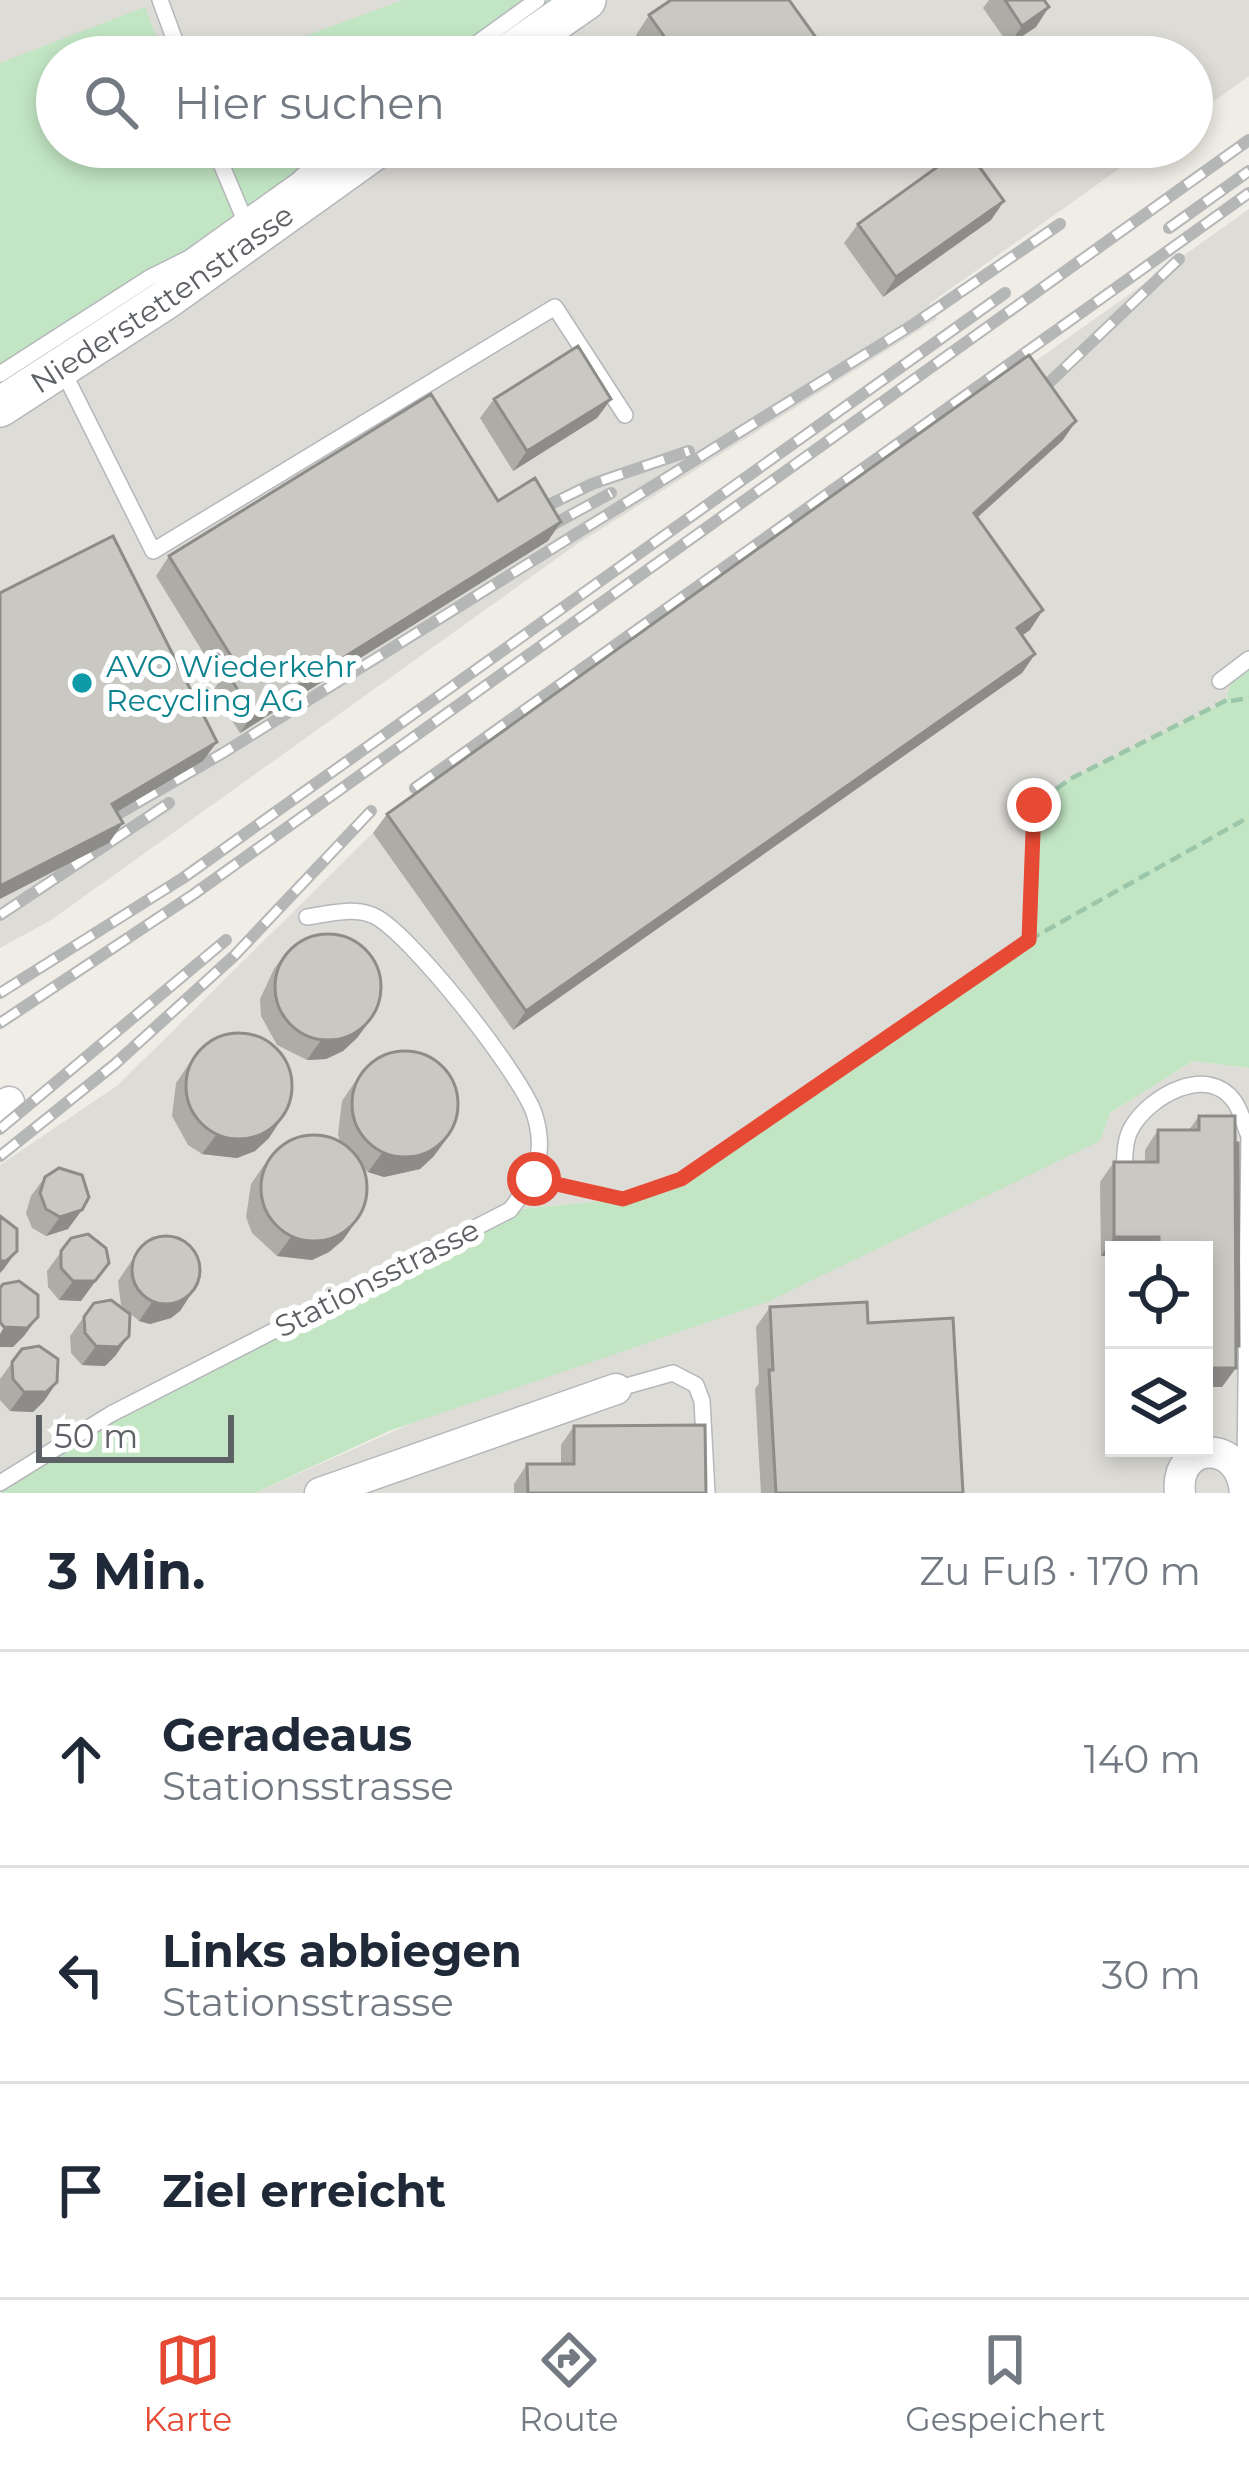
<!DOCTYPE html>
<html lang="de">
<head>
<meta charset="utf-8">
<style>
	:root { --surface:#fff; --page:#f2f2f3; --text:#1f2937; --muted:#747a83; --line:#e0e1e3; --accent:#e64934 }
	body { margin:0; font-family:Montserrat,sans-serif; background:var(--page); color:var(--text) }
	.controls { position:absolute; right:36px; bottom:36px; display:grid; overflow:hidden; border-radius:0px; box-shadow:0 6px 18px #0003 }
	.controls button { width:108px; height:108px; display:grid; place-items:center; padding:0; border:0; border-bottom:3px solid var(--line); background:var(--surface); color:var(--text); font:60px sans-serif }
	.scale { position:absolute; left:36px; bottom:30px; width:198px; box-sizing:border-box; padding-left:12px; border:6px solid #5d6065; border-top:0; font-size:33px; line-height:42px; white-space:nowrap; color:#5d6065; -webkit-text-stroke:9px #fff; paint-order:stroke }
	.stop { position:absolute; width:36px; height:36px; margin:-27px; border:9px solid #e64934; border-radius:50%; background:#fff }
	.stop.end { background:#e64934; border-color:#fff; box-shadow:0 3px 12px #0008 }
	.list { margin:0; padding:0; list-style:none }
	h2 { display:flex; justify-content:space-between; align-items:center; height:156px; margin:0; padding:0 48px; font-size:51px }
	h2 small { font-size:39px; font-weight:400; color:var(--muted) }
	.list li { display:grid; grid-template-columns:78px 1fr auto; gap:36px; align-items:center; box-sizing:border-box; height:216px; padding:0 48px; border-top:3px solid var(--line) }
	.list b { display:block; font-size:45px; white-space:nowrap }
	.list p { margin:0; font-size:39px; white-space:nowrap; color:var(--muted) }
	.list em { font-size:39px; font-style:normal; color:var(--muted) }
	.icon { flex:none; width:66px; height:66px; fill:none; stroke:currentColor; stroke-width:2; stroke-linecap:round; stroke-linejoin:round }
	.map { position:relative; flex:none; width:1249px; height:1493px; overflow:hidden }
	.search { position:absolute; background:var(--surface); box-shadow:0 6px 18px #0003; left:36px; right:36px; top:36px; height:132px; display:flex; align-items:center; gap:30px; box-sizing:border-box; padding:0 42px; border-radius:66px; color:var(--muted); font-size:45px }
	.sheet { height:804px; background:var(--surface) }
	nav { display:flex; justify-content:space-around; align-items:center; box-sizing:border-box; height:168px; border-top:3px solid var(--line); background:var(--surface); font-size:33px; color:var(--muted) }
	nav a { display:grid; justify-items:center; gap:6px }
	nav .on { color:var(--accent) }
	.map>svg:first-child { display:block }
</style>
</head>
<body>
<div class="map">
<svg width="1249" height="1493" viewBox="0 0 1249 1493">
	<rect width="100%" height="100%" fill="#efede5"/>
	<!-- industrial -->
	<path fill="#dedcd7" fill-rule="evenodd" d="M0,0H1249V76L1192,117V57H57V147H1150L929,304L937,319L577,544L51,920L0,948Z
		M1249,209V659L1233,671L1226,702L1071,779L1035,805L1029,940L681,1179L623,1199L510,1210L0,1483V1165L118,1085L373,833Z
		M1193,1061L1249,1068V1493H255L1110,1113ZM1114,1250H1204V1448H1114Z"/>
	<!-- green -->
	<path fill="#c2e6c3" d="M403,0H569L504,57H248Z
		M145,7L164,57H57V147H379L0,407V63Z
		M1249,659V1068L1193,1061L1110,1113L1100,1141L767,1302L389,1431L255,1493H0L120,1413L521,1209L623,1199L681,1179L1029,940L1034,805L1070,779L1226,702L1233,671Z"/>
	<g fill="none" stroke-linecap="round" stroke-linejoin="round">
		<!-- service casing -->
		<g stroke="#b5b7bb" stroke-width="18">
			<path id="service" d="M160,0L181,57
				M458,57L537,0
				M214,147L246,223
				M63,371L153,551L555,307L625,415
				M0,374L149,278L189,258L298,180L334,147
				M1220,681L1249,659
				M1124,1172C1125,1157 1124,1140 1132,1127C1150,1096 1207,1064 1234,1101C1241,1110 1244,1125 1249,1136L1245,1469
				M616,1389L673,1373L696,1385L702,1401L707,1493
				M0,1483L111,1414L510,1210C534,1180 547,1156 535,1116C525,1079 407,928 372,915C352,907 327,914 307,917"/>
		</g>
		<!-- minor casing -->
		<g stroke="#b5b7bb" stroke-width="33">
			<path id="minor" d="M0,1108L9,1102
				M320,1493L616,1389
				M1180,1493C1174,1440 1242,1438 1245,1493"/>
		</g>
		<!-- tertiary casing -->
		<g stroke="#b5b7bb" stroke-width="42">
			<g id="tertiary">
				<path d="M504,57L586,0"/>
				<path id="s1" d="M0,407L165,300L379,147"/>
			</g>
		</g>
		<!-- path -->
		<path stroke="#9bc6a9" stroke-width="4.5" stroke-dasharray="12 6" stroke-linecap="butt" d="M1231,701L1249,698
			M1029,940L1249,817
			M551,1182L623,1199L681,1179L1029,940L1034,805L1070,779L1227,700"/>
		<!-- service -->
		<use href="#service" stroke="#fff" stroke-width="15"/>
		<!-- minor -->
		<use href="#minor" stroke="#fff" stroke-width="30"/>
		<!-- tertiary -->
		<use href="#tertiary" stroke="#fff" stroke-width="39"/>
		<!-- rail casing -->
		<g stroke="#b5b6b6" stroke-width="12">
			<path id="rail" d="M1169,228L1249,171
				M1033,398L1179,259
				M522,518L592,484L689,451
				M532,536L611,493
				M415,788L1249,193
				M99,825L223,753L914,324L1060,224
				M0,915L169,803
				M0,993L183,878L1005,293
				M0,1023L194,894L1249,140
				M0,1129L226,940
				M0,1156L115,1064L234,956L371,811"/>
		</g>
		<!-- rail -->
		<use href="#rail" stroke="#fff" stroke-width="8" stroke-dasharray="22" stroke-linecap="butt"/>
	</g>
	<!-- wall -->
	<path fill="#aeaca7" d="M989,0H1044L1036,27L1009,45L983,8Z
		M649,15L814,57H651L636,35Z
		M649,147H692L664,167Z
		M1004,201L991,220L883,297L844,243L858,224Z
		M494,399H611L597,418L513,471L480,418Z
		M1063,440L978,517L1030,630L1022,635L1035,654L1022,673L513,1030L373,833L387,814Z
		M498,501L548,541L240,733L213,691L220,680L156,576L169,556Z
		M288,950L371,1019L357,1038L343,1051L326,1059L307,1060L277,1045L261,1016L260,999L274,969Z
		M199,1049L269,1138L255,1151L237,1158L202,1154L188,1145L172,1116L176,1083Z
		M365,1067L434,1156L420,1169L384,1177L368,1172L364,1168L357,1220L343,1240L329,1252L312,1260L277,1256L252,1233L246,1217L251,1184L264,1165L340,1142L338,1134L342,1101Z
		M1199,1116L1236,1351L1222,1387H1204V1250H1114V1256H1101L1100,1182L1114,1162H1145V1150L1158,1130H1189Z
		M45,1177L68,1229L46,1236L32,1228L26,1213L31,1196Z
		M71,1238L81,1301L59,1300L48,1287L47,1271Z
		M145,1241L193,1291L180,1311L171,1318L150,1324L139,1321L121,1305L118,1281Z
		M94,1303L116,1355L105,1366L82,1365L71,1353L70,1336Z
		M770,1307L868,1323L963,1493H761L755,1389L759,1383L756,1327Z
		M22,1349L57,1382L44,1401L33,1412L10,1411L0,1400V1379Z
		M574,1426L706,1493H514V1484L527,1464H561V1445Z"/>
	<!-- shaded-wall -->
	<path fill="#8d8c88" d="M1049,7L1036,27L1009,45L1022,26Z
		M679,147H692L664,167Z
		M1004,201L991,220L883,297L896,277Z
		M611,399L597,418L513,471L527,451Z
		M1076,421L1063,440L961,532L974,513Z
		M561,522L548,541L240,733L253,714Z
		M1043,610L1030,630L1004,648L1017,628Z
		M1035,654L1022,673L513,1030L526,1011Z
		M217,742L203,761L98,823L112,804Z
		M123,823L109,843L0,899V886Z
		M371,1019L357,1038L343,1051L326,1059L307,1060L321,1040Z
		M282,1118L269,1138L255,1151L237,1158L202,1154L216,1135Z
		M448,1137L434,1156L420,1169L384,1177L368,1172L382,1153Z
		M82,1210L68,1229L46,1236L60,1217Z
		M357,1220L343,1240L329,1252L312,1260L277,1256L291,1237Z
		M1114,1237H1159L1150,1250H1114V1256H1101Z
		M17,1251L3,1270L0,1273V1261Z
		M109,1263L81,1301L59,1300L73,1281Z
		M193,1291L180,1311L171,1318L150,1324L139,1321L152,1302Z
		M38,1317L24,1336L13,1347H0V1334L4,1327Z
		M129,1336L116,1355L105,1366L82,1365L96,1346Z
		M1204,1368H1236L1222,1387H1204Z
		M57,1382L44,1401L33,1412L10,1411L24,1392Z"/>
	<!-- building -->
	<path fill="#cac8c2" stroke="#8d8c88" stroke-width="3" d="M671,0H789L822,46L806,57H679L649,15Z
		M1005,0H1044L1049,7L1022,26Z
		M965,147L1004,201L896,277L858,224Z
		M578,346L611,399L527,451L494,399Z
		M1029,355L1076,421L974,513L1043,610L1017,628L1035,654L526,1011L387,814Z
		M431,394L498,501L535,478L561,522L253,714L226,671L236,664L169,556Z
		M113,536L217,742L112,804L123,823L0,886V593Z
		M275 987a53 53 0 1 1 106 0a53 53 0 1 1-106 0Z
		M186 1086a53 53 0 1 1 106 0a53 53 0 1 1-106 0Z
		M352 1104a53 53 0 1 1 106 0a53 53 0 1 1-106 0Z
		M1199,1116H1235L1236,1368H1204V1250H1159V1237H1114V1162H1158V1130H1199Z
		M261 1188a53 53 0 1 1 106 0a53 53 0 1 1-106 0Z
		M1235,1143H1238L1239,1346H1236Z
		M59,1168L82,1175L89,1197L82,1210L60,1217L46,1209L40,1193L45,1177Z
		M0,1216L17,1229V1251L6,1261H0Z
		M88,1234L106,1248L109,1263L95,1281H73L61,1268V1251L71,1238Z
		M132 1270a34 34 0 1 1 68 0a34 34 0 1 1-68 0Z
		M19,1281L38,1295V1317L27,1328L4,1327L0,1322V1288L3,1284Z
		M111,1300L130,1314L129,1336L118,1347L96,1346L85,1333L84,1317L94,1303Z
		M867,1302L868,1323L953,1318L963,1493H776L769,1370H773L770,1307Z
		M39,1346L58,1359L57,1382L46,1392H24L13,1379L12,1362L22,1349Z
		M705,1425L706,1493H528L527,1464H574V1426Z"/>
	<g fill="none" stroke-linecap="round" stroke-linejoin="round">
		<!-- route -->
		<path stroke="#e64934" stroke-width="15" d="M534,1179L623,1199L681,1179L1029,940L1034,805"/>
	</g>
	<!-- markers -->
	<circle fill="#0f9aa8" stroke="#fff" stroke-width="4.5" cx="82" cy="683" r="12"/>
	<g text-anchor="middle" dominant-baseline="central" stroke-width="12" stroke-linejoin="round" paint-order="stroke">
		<!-- street labels -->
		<g font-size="30" fill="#5d6065" stroke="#fff">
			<text stroke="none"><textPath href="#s1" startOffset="195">Niederstettenstrasse</textPath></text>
			<text transform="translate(377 1278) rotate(-27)">Stationsstrasse</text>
		</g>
		<!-- culture labels -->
		<g font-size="30" fill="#0d838f" stroke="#fff" text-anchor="start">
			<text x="106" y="666">AVO Wiederkehr<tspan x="106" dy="34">Recycling AG</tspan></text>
		</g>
	</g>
</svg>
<div class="controls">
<button><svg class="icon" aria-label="locate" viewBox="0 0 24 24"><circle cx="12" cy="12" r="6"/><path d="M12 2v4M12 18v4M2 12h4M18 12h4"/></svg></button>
<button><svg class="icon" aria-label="layers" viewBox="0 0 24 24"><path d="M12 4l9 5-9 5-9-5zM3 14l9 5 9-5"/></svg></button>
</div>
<div class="scale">50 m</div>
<div class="stop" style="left:534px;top:1179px"></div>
<div class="stop end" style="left:1034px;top:805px"></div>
<div class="search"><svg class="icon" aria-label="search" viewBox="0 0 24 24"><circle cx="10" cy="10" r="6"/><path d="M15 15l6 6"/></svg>Hier suchen</div>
</div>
<section class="sheet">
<h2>3 Min.<small>Zu Fuß · 170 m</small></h2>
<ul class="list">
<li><svg class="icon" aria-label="ahead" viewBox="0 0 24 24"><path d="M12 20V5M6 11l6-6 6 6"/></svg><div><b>Geradeaus</b><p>Stationsstrasse</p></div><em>140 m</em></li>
<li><svg class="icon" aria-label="left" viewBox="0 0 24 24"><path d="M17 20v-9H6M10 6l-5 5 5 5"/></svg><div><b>Links abbiegen</b><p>Stationsstrasse</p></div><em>30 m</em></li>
<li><svg class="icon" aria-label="arrive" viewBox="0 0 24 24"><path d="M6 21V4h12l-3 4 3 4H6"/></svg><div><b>Ziel erreicht</b></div></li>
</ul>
</section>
<nav>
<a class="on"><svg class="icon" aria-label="map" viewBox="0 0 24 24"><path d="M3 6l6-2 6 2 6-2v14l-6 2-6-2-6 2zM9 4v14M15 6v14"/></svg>Karte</a>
<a><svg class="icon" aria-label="directions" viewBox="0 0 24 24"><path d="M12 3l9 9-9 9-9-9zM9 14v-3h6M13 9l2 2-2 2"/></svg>Route</a>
<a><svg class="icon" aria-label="saved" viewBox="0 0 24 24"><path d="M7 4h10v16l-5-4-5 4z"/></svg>Gespeichert</a>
</nav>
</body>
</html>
